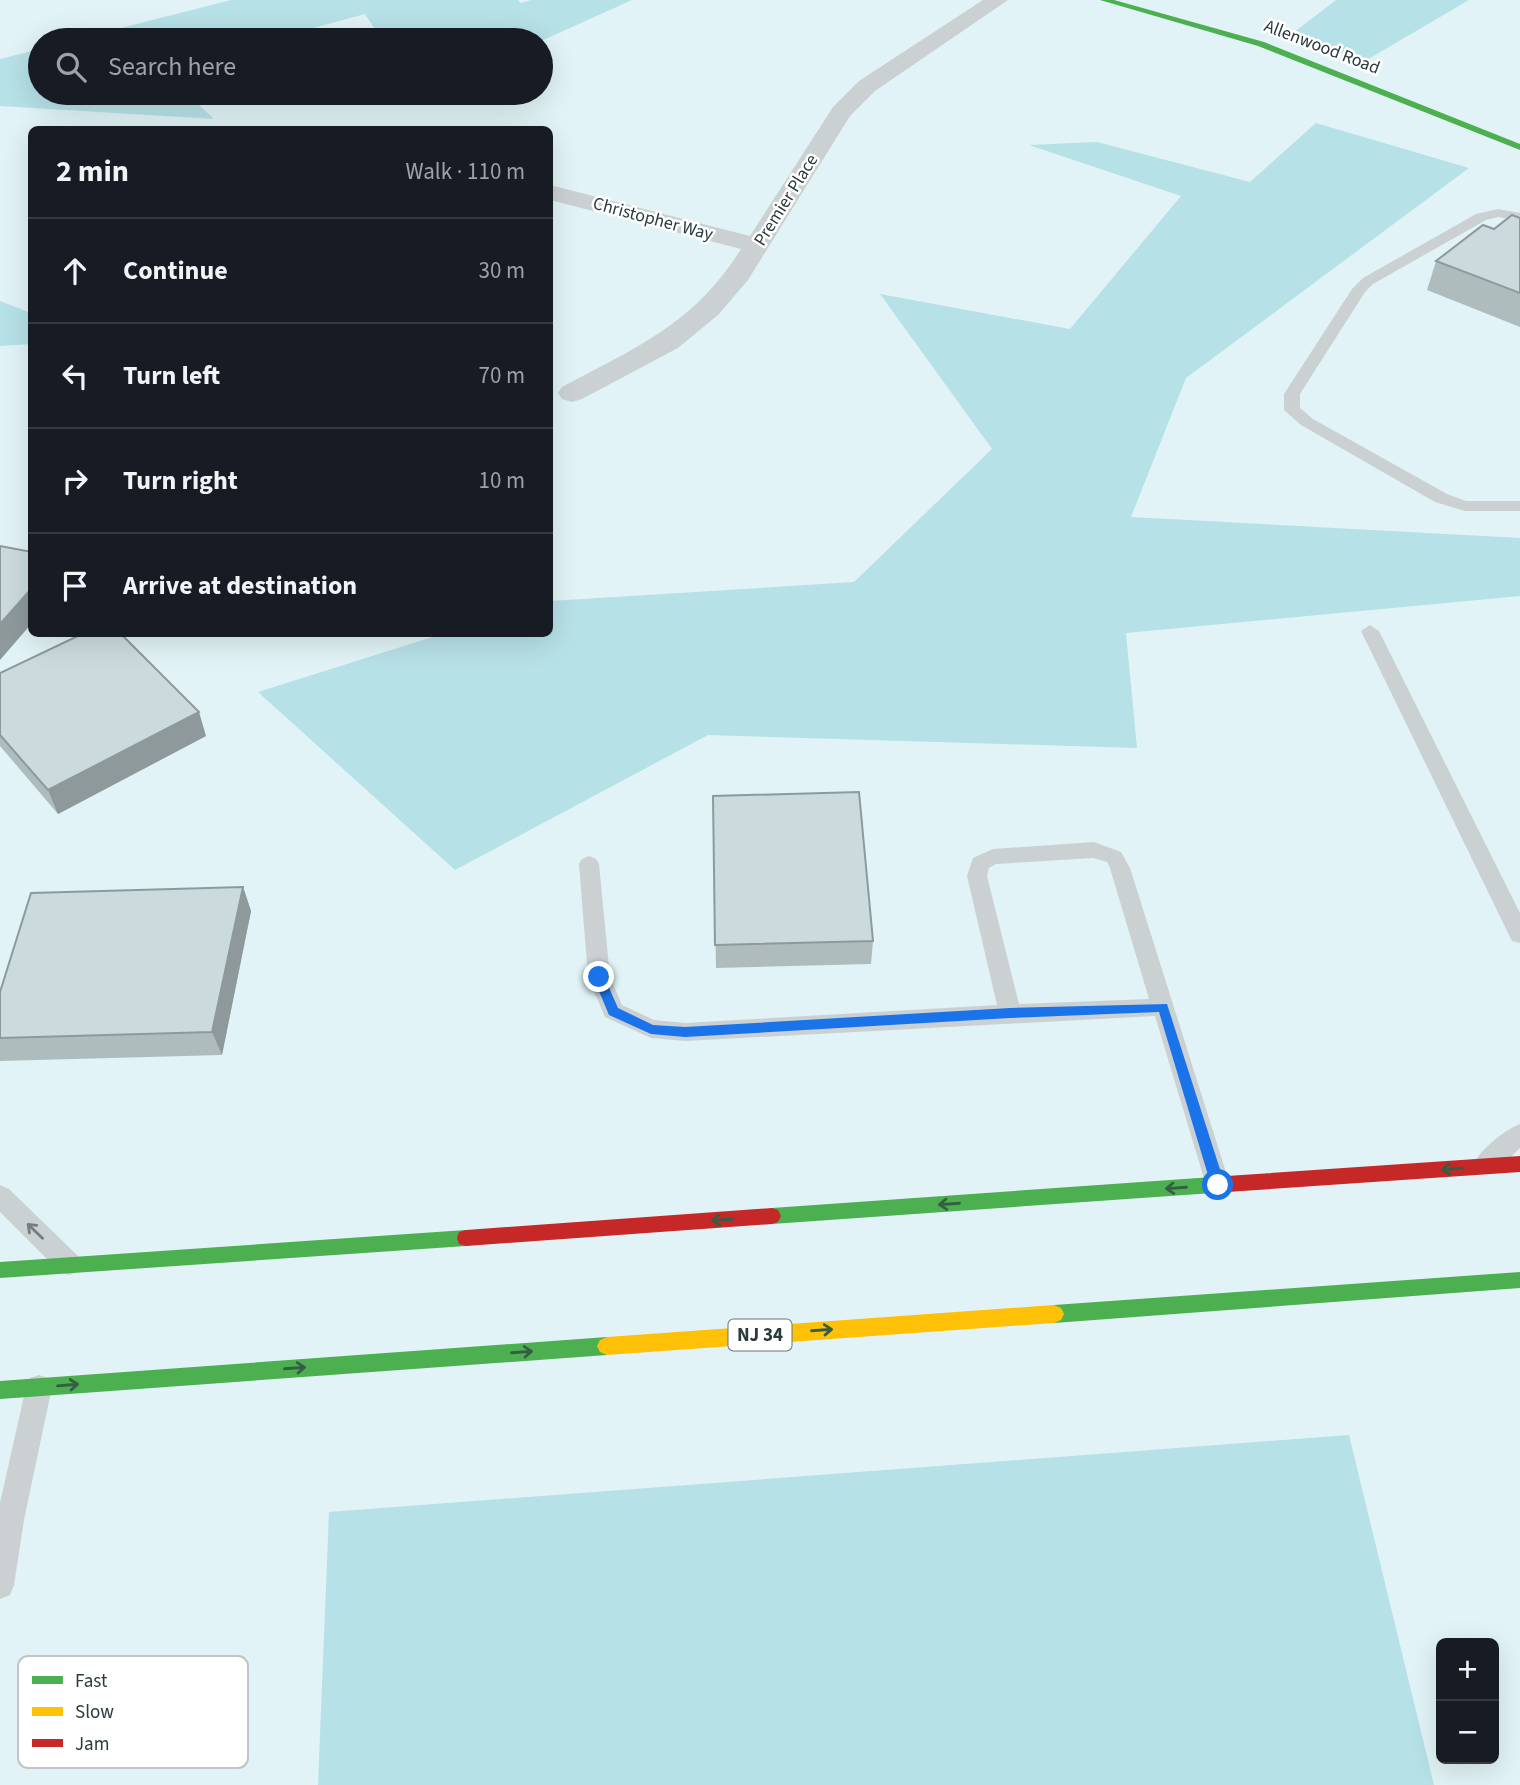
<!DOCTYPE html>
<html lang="en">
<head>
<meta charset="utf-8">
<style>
	:root { --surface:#171b24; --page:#242831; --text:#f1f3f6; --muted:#9ea1a6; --line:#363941 }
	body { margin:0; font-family:"Source Sans 3",sans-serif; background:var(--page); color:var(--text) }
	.controls { position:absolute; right:21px; bottom:21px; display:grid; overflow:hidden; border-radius:10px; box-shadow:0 7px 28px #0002 }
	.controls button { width:63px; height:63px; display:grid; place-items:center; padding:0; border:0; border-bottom:2px solid var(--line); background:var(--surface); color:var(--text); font:35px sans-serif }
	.stop { position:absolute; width:21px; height:21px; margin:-16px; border:5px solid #1a73e8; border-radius:50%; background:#fff }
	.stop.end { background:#1a73e8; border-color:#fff; box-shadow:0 2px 7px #0008 }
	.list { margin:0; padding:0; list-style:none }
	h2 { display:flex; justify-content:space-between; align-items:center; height:91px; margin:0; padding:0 28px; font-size:30px }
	h2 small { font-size:23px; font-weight:400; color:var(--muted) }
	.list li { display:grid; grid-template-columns:46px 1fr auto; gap:21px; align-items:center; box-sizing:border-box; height:105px; padding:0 28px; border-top:2px solid var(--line) }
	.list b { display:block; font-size:26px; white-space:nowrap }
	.list em { font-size:23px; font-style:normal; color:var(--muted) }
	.icon { flex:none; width:38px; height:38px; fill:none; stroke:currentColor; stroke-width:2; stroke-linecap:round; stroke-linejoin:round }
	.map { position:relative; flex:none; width:1520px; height:1785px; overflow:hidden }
	.search { position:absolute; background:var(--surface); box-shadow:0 7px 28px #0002; left:28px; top:28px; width:525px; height:77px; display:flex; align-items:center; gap:18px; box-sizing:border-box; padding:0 24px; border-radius:38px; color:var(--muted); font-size:26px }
	.panel { position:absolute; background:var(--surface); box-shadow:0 7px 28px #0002; left:28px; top:126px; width:525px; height:511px; border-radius:10px }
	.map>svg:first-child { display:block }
</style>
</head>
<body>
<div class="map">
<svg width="1520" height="1785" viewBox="0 0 1520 1785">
	<rect width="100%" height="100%" fill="#e1f3f6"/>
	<!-- green -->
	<path fill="#b6e1e7" d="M231,0H518L521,3L531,0H632L541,41L382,40L365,14L269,40H74Z
		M1336,0H1469L1365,61L1289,36Z
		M40,49V93H186L214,119L0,106V59Z
		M1316,123L1469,168L1186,378L1131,517L1520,538V596L1126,633L1137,748L708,735L455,870L258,692L442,634H550V601L854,582L992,449L880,294L1070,329L1181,196L1029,145L1097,142L1250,182Z
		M0,301L31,313V344L0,346Z
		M1349,1435L1434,1785H318L329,1512Z"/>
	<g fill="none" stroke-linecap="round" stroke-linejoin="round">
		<!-- lane -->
		<path fill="#cbd1d2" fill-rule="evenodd" d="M1498,209L1520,213V221L1498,217L1486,220L1373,284L1365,292L1300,394V408L1313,419L1447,494L1466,501H1520V511H1465L1435,502L1301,425L1284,410V394L1352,289L1363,278L1476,214Z
			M1370,625L1379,631L1520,913V943L1512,941L1509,935L1361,631Z
			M1094,842L1121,852L1130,868L1230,1185L1227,1192L1218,1195L1209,1192L1206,1185L1155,1016L685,1041L651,1038L605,1017L588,977L579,864L582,859L589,856L596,859L599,864L610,977L622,1005L654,1020L685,1023L997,1005L967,876L973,858L993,849ZM1093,858L1107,862L1110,868L1149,999L1019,1004L987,876L989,868L996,864Z
			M1520,1124V1148C1507,1160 1494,1179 1477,1172L1473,1165C1480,1150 1504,1130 1520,1124Z
			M0,1185L9,1189L78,1256L81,1264L78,1272L69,1275L60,1272L0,1212Z
			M39,1375L48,1378L52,1387L24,1520L14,1585L10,1595L0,1599V1503L26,1387L30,1378Z"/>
		<!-- street -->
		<path fill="#cbd1d2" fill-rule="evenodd" d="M983,0H1008L875,91L850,116L748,280L719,314L678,348L582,399L572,402L562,399L558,393L562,387C637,347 694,324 741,249L550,200V185L750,236L833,107L859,81Z"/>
		<!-- fast -->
		<path fill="#4caf50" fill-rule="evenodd" d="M1100,0H1114L1264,42L1520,144V150L1258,46Z
			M1227,1176L1233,1178L1236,1184L1233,1190L1227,1192L772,1224L766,1222L763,1216L766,1210L772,1208Z
			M466,1230L473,1232L475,1238L473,1244L466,1246L0,1278V1262Z
			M1520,1272V1288L1054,1323L1047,1320L1044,1314L1047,1308L1054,1305Z
			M607,1337L614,1340L617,1346L614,1352L607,1355L0,1399V1381Z"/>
		<!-- slow -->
		<path fill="#ffc107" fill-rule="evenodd" d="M1054,1305L1061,1308L1064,1314L1061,1320L1054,1323L607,1355L600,1352L597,1346L600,1340L607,1337Z"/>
		<!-- jam -->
		<path fill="#c62828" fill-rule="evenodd" d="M1520,1156V1172L1227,1192L1221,1190L1218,1184L1221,1178L1227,1176Z
			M772,1208L778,1210L781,1216L778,1222L772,1224L466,1246L459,1244L457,1238L459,1232L466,1230Z"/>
	</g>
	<!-- wall -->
	<path fill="#afbcbe" d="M1520,218V327L1427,290L1436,261L1494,229Z
		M0,673L206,736L58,814L0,746Z
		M713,796L873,941L871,964L716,968Z
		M243,887L251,911L222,1055L0,1061V992Z"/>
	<!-- shaded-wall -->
	<path fill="#8e999b" d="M32,588V623L0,660V624Z
		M199,712L206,736L58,814L48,790Z
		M243,887L251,911L222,1055L212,1032Z"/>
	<!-- building -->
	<path fill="#cbdbdd" stroke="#8e999b" stroke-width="2" d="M1512,215L1520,218V293L1436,261L1483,225L1494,229Z
		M0,546L32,552V588L0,624Z
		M82,634H121L199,712L48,790L0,735V673Z
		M859,792L873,941L715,945L713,796Z
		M243,887L212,1032L0,1038V992L31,893Z"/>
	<!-- one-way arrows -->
	<defs><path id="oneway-shaft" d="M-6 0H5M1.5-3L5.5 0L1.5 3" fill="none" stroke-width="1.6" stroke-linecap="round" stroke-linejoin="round" transform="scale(1.75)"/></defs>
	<g stroke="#345d43">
		<use href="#oneway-shaft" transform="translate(1452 1169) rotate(176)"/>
		<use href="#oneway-shaft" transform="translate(1176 1188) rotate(176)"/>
		<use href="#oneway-shaft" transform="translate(949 1204) rotate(176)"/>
		<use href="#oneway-shaft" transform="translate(722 1220) rotate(176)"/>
		<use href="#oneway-shaft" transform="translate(822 1330) rotate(-4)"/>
		<use href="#oneway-shaft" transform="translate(522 1352) rotate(-4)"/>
		<use href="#oneway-shaft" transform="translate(295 1368) rotate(-4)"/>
		<use href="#oneway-shaft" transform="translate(68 1385) rotate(-5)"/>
	</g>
	<use stroke="#727e80" href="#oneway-shaft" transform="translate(35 1231) rotate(-136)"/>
	<!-- route -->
	<path fill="#1a73e8" d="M599,972L603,974L618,1008L653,1025L685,1027L1010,1008L1167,1004L1225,1185L1218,1191L1211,1185L1159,1012L1010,1018L685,1037L651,1034L609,1015L593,977Z"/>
	<g text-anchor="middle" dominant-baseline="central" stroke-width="5" stroke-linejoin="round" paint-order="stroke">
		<!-- far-street labels -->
		<g font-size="18" fill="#2a3a3d" stroke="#fff">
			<text transform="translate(1322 47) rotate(21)">Allenwood Road</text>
			<text transform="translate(786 200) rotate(-58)">Premier Place</text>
			<text transform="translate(653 219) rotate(15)">Christopher Way</text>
		</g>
		<!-- shield labels -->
		<rect fill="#fff" stroke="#6a7577" stroke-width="2" x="728.5" y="1319.5" width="63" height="31" rx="5"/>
		<g font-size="19" font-weight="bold" fill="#2a3a3d">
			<text x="760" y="1335">NJ 34</text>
		</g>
	</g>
	<!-- legend -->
	<rect x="18" y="1656" width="230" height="112" rx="10" fill="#fff" stroke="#bfc4c5" stroke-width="2"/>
	<rect x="32" y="1676" width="31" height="8" fill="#4caf50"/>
	<rect x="32" y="1707" width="31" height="9" fill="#ffc107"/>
	<rect x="32" y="1739" width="31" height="8" fill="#c62828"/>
	<g font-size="19" fill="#2a3a3d">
		<text x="75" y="1687">Fast</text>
		<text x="75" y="1718">Slow</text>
		<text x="75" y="1750">Jam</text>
	</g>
</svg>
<div class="controls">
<button>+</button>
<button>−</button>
</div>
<div class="stop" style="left:1218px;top:1185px"></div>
<div class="stop end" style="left:599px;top:977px"></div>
<div class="search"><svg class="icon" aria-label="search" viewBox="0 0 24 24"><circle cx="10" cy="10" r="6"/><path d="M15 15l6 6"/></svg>Search here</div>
<section class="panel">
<h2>2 min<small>Walk · 110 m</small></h2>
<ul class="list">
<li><svg class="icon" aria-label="ahead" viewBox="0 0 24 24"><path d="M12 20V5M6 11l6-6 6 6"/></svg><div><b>Continue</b></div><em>30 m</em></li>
<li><svg class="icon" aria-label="left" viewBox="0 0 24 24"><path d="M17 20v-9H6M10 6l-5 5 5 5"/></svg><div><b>Turn left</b></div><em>70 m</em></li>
<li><svg class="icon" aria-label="right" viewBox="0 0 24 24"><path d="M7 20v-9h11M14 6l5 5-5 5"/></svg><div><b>Turn right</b></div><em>10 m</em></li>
<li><svg class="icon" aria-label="arrive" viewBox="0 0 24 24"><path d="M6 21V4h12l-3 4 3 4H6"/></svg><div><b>Arrive at destination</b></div></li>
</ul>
</section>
</div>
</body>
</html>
